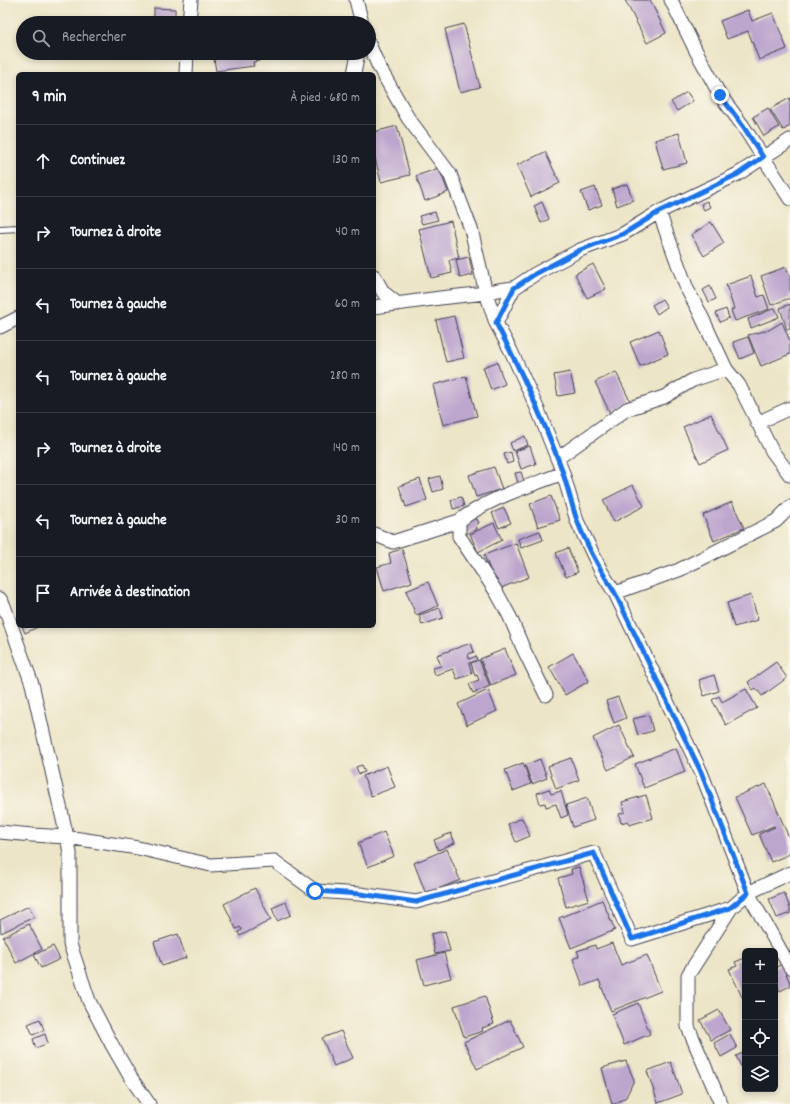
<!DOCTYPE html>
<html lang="fr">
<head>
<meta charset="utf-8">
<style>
	:root { --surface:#171b24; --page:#20242c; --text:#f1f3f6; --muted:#9ea1a6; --line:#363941 }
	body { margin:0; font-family:Dekko,sans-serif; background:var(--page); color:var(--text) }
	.controls { position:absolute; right:12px; bottom:12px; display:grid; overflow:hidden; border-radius:6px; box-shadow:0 2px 6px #0003 }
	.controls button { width:36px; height:36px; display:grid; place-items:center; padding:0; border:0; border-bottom:1px solid var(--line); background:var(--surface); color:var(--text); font:20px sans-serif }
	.stop { position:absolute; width:12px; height:12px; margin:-9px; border:3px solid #1a73e8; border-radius:50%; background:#fff }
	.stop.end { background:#1a73e8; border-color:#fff; box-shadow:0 1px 4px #0008 }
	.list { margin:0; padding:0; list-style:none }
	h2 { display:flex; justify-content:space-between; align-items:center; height:52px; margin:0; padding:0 16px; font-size:17px }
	h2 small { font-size:13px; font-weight:400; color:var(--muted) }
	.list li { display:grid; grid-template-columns:26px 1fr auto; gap:12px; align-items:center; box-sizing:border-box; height:72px; padding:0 16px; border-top:1px solid var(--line) }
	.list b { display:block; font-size:15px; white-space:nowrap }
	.list em { font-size:13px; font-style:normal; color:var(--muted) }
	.icon { flex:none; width:22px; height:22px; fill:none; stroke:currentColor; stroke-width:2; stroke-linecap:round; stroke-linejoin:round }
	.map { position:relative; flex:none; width:790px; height:1104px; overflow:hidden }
	.search { position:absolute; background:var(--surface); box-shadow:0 2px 6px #0003; left:16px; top:16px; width:360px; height:44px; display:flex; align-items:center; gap:10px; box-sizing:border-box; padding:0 14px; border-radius:22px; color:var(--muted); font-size:15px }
	.panel { position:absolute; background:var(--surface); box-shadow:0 2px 6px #0003; left:16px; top:72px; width:360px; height:556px; border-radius:6px }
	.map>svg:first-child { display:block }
</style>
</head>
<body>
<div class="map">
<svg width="790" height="1104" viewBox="0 0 790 1104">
	<rect width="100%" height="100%" fill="#fbf7ec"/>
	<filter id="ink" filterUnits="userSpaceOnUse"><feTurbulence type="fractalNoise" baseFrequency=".025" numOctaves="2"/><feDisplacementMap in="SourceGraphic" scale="8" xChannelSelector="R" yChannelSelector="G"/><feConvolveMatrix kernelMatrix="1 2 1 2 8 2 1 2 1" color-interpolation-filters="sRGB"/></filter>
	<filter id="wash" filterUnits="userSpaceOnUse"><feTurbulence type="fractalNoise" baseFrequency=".012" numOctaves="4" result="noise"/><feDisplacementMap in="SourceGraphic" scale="16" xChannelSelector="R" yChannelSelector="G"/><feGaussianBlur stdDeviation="0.9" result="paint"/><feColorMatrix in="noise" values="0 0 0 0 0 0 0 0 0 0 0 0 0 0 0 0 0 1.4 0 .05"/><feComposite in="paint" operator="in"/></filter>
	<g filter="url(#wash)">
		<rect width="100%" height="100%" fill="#ece5c7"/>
		<g id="blocks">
			<!-- building -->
			<path fill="#bda6ce" d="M625,0H650L666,33L647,43Z
				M154,8L175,9V23H154Z
				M748,10L752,21L773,13L787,49L759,60L748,31L727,39L720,21Z
				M464,24L480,87L460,92L445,29Z
				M213,53H258L259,61L253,62L254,66L216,71Z
				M687,92L693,101L677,111L671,102Z
				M790,98V126L783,130L770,109Z
				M768,108L779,127L764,136L753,117Z
				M397,126L410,175L381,182L374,154V132Z
				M679,133L687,163L663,169L655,140Z
				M545,152L560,183L531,197L517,165Z
				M439,168L448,192L425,201L416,176Z
				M627,184L633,200L617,206L612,189Z
				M595,187L602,205L588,210L581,192Z
				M707,201L710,207L704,210L701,204Z
				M542,202L549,219L541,223L534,206Z
				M435,212L438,220L422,224L419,216Z
				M451,221L459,258L449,260L452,273L431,278L419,229Z
				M711,222L724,243L704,256L691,235Z
				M469,257L473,275L460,278L456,260Z
				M593,264L606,289L587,298L575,274Z
				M786,267L790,278V298L771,305L761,276Z
				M751,276L758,297L764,295L769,309L735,321L731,310L734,309L726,285Z
				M710,286L716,299L709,302L703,290Z
				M662,299L667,307L657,314L652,305Z
				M790,304V329L787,330L780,308Z
				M775,308L779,317L751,328L748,319Z
				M726,309L729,318L720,322L716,313Z
				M454,316L464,358L446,362L436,320Z
				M782,322L790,341V354L761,366L748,335L769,330Z
				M659,330L668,354L640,366L630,342Z
				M748,337L754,353L740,359L733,342Z
				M497,362L505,384L491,390L483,367Z
				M570,372L575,393L558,396L554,375Z
				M616,372L631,403L610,413L595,382Z
				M466,376L477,416L443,425L433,385Z
				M711,414L728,450L700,463L683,427Z
				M525,436L528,445L513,451L510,443Z
				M530,446L536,464L521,469L515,451Z
				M511,452L513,462L507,464L504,454Z
				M494,467L502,489L476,497L469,475Z
				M521,472L524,481L518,483L515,473Z
				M440,476L443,489L433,492L429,479Z
				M420,479L427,500L406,507L399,486Z
				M633,485L644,506L614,522L603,500Z
				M551,496L560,520L538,527L530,504Z
				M461,497L464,506L453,509L451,500Z
				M732,502L744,528L714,541L703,515Z
				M504,508L511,523L499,528L492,513Z
				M476,518L479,523L476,525L477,529L464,535L460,526Z
				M494,523L502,540L478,552L470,534Z
				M540,531L543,540L521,548L518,539Z
				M516,543L529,577L498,589L484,555Z
				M568,548L578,572L566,577L556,553Z
				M402,549L412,582L384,591L377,567L391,563L389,553Z
				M428,582L438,606L416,615L406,591Z
				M751,595L758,620L734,627L727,603Z
				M440,608L443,618L422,625L419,615Z
				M22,626H40L25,633Z
				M471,643L474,652L468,654L469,659L476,656L477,661L479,660L490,686L473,693L469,684L479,680L477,675L475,676L471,663L476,661L469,663L472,674L457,679L453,669L435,675L433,668L441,666L437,655Z
				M505,649L516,675L491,685L480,659Z
				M573,653L589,681L565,695L549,667Z
				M776,662L787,678L762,696L756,688L753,690L748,682Z
				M714,675L719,691L704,696L699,680Z
				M746,689L757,708L726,725L712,700L719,696L722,702Z
				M488,690L497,711L467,725L458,704Z
				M618,697L626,718L614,723L606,701Z
				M649,715L653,731L638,735L633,719Z
				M619,725L634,757L608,770L593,738Z
				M676,748L685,772L644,788L635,764Z
				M571,758L579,780L556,789L548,766Z
				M540,759L547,778L532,784L525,765Z
				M523,763L531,784L513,791L505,770Z
				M362,765L365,772L359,774L356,767Z
				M387,766L395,787L371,796L363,776Z
				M766,784L790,840V854L771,862L759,834L775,827L774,826L752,835L735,797Z
				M549,789L551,794L561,791L568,815L561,818L556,804L546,807L545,803L540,804L537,793Z
				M646,795L653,818L629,825L628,821L621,823L619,814L625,812L622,802Z
				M587,798L594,820L573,827L566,805Z
				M522,818L530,836L516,842L508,824Z
				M384,832L394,856L368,867L358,843Z
				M451,833L455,843L438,850L434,840Z
				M447,849L460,880L426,894L414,863Z
				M579,867L589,900L566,907L558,878L572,874L571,869Z
				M255,888L271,920L240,936L238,932L242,930L240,927L236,929L224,904Z
				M784,893L790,908V913L777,918L769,899Z
				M602,900L615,930L571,948L559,918Z
				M286,902L291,915L277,921L272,908Z
				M29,906L34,917L1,933L0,920Z
				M29,924L42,949L16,963L3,937Z
				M445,931L450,951L435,954L431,934Z
				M178,934L186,958L162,966L154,942Z
				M612,943L621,965L647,955L661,991L611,1011L599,980L583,986L573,959L579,956L577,951L595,945L596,949Z
				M53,946L60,959L41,968L34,955Z
				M444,953L451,978L424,985L417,960Z
				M745,958V995L742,997L729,969L737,966L735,962Z
				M782,964L790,983V986L780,991L775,980V968Z
				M485,996L494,1024L482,1028L483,1031L464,1037L454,1006Z
				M638,1003L650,1034L624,1045L612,1014Z
				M719,1010L730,1030L711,1040L700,1020Z
				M40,1019L44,1030L33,1035L28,1024Z
				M510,1020L523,1047L477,1069L464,1042Z
				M341,1031L353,1058L334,1066L322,1038Z
				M45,1034L48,1043L36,1048L33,1039Z
				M730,1034L737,1048L721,1057L714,1043Z
				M745,1052V1075L736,1056Z
				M626,1061L634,1080L626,1097L615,1104H612L602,1068Z
				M671,1062L682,1094L658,1103L647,1071Z"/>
		</g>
	</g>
	<g filter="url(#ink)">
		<use href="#blocks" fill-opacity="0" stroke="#403f50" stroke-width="1"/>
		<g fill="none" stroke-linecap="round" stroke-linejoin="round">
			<!-- service casing -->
			<g stroke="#403f50" stroke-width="8">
				<path id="service" d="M0,229L18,228"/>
			</g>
			<!-- minor casing -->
			<g stroke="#403f50" stroke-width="15">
				<path id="minor" d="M356,0L362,23
					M671,0L696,51L720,95L743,126L790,199
					M189,23L191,0
					M369,44L378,65L408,118L450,174L471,229L486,293L496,323L511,351L538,410L563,473L577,521L601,571L615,593L701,772L748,893L790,967
					M186,74L187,53
					M354,74L358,53
					M659,212L687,289L699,311L726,369L739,385L772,451L790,475
					M374,276L383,292L398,304
					M374,307L440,298L486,293L498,290L514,288L535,274L580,250L623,234L659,212L738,174L790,140
					M496,323L514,288
					M0,327L18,318
					M757,423L790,408
					M558,458L627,409L664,397L693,380L726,369
					M374,534L393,542L459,521
					M615,593L679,570L776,521L790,507
					M0,599L4,606L32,684L67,837L70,853V944L89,1001L112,1045L131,1078L149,1104
					M546,695L523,648L510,617L497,593L459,536V521C490,497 528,487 563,473
					M0,832L32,835L67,837L138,848L211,865L274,861L315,891L360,894L416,902L594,853L632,939L731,908L748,893L790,873
					M721,1104L688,1027V975L731,908"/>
			</g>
			<!-- service -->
			<use href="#service" stroke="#fff" stroke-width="6"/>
			<!-- minor -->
			<use href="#minor" stroke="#fff" stroke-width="13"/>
		</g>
	</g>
	<g fill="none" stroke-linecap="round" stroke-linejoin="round" filter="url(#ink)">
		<!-- route -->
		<path stroke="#1a73e8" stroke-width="5" d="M315,891L360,894L416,902L594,853L632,939L730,908L748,893L701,772L615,593C601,571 586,545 577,520C570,500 566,479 558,459C540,412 519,367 496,323L514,288L535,274L580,250L623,234L659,212L738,174L763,157L743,126L720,95"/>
	</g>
</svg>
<div class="controls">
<button>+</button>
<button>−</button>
<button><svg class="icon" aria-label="locate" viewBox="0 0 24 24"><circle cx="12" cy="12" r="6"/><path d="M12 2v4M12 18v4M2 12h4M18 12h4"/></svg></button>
<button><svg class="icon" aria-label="layers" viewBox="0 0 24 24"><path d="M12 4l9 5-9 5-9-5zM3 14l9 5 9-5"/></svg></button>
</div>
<div class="stop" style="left:315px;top:891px"></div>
<div class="stop end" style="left:720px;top:95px"></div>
<div class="search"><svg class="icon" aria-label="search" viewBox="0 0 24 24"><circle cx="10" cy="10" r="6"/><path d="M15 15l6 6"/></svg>Rechercher</div>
<section class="panel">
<h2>9 min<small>À pied · 680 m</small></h2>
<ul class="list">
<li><svg class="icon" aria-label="ahead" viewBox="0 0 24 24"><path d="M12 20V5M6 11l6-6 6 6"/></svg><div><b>Continuez</b></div><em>130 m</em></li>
<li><svg class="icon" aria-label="right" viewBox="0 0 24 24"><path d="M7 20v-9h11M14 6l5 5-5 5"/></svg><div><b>Tournez à droite</b></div><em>40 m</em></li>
<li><svg class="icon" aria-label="left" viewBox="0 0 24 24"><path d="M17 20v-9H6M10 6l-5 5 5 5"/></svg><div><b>Tournez à gauche</b></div><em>60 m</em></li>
<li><svg class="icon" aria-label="left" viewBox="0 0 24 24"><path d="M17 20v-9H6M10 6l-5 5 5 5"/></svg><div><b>Tournez à gauche</b></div><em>280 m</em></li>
<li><svg class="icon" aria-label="right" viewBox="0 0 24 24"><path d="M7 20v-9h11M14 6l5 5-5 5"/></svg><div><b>Tournez à droite</b></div><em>140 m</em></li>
<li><svg class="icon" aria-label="left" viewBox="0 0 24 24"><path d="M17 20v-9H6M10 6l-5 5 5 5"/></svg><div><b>Tournez à gauche</b></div><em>30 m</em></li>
<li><svg class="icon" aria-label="arrive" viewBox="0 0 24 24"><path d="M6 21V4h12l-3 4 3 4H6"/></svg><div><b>Arrivée à destination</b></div></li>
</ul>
</section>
</div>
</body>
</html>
